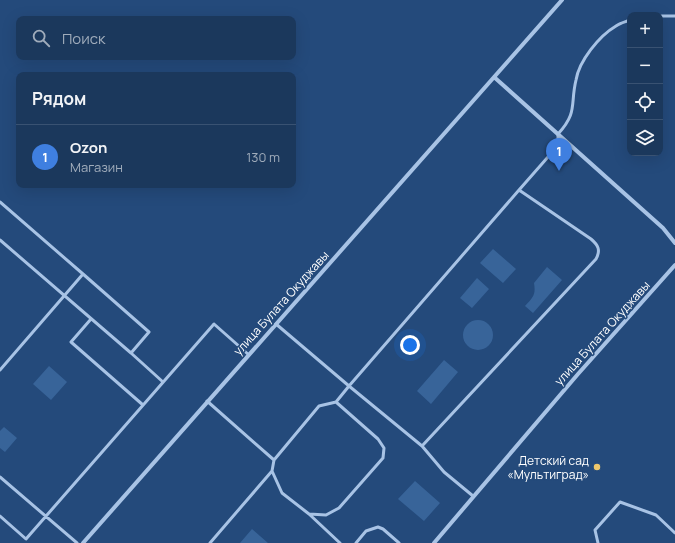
<!DOCTYPE html>
<html lang="ru">
<head>
<meta charset="utf-8">
<style>
	:root { --surface:#1b385c; --page:#284365; --text:#f1f3f6; --muted:#a0acbb; --line:#395272; --accent:#d6ab8b }
	body { margin:0; font-family:Manrope,sans-serif; background:var(--page); color:var(--text) }
	.controls { position:absolute; right:12px; top:12px; display:grid; overflow:hidden; border-radius:8px; box-shadow:0 4px 16px #0002 }
	.controls button { width:36px; height:36px; display:grid; place-items:center; padding:0; border:0; border-bottom:1px solid var(--line); background:var(--surface); color:var(--text); font:20px sans-serif }
	.you { position:absolute; left:410px; top:345px; width:14px; height:14px; margin:-10px; border:3px solid #fff; border-radius:50%; background:#1a73e8; box-shadow:0 0 0 6px #1a73e833 }
	.badge { display:grid; place-items:center; width:26px; height:26px; border-radius:50%; background:var(--accent); color:#fff; font-size:13px; font-weight:700 }
	.pin { position:absolute; translate:-50% -33px; filter:drop-shadow(0 1px 2px #0008) }
	.pin::after { content:''; position:absolute; top:21px; width:14px; height:12px; background:inherit; clip-path:polygon(0 0,100% 0,50% 100%) }
	.list { margin:0; padding:0; list-style:none }
	h2 { display:flex; justify-content:space-between; align-items:center; height:52px; margin:0; padding:0 16px; font-size:17px }
	h2 small { font-size:13px; font-weight:400; color:var(--muted) }
	.list li { display:grid; grid-template-columns:26px 1fr auto; gap:12px; align-items:center; box-sizing:border-box; height:64px; padding:0 16px; border-top:1px solid var(--line) }
	.list b { display:block; font-size:15px; white-space:nowrap }
	.list p { margin:0; font-size:13px; white-space:nowrap; color:var(--muted) }
	.list em { font-size:13px; font-style:normal; color:var(--muted) }
	.icon { flex:none; width:22px; height:22px; fill:none; stroke:currentColor; stroke-width:2; stroke-linecap:round; stroke-linejoin:round }
	.map { position:relative; flex:none; width:675px; height:543px; overflow:hidden }
	.search { position:absolute; background:var(--surface); box-shadow:0 4px 16px #0002; left:16px; top:16px; width:280px; height:44px; display:flex; align-items:center; gap:10px; box-sizing:border-box; padding:0 14px; border-radius:8px; color:var(--muted); font-size:15px }
	.panel { position:absolute; background:var(--surface); box-shadow:0 4px 16px #0002; left:16px; top:72px; width:280px; height:116px; border-radius:8px }
	.map>svg:first-child { display:block }
</style>
</head>
<body>
<div class="map">
<svg width="675" height="543" viewBox="0 0 675 543">
	<rect width="100%" height="100%" fill="#244a7b"/>
	<!-- green -->
	<path fill="#386499" d="M493,249L516,269L503,283L480,263Z
		M547,267L562,280L533,313L525,306C533,297 536,295 534,283Z
		M477,278L489,289L472,308L460,298Z
		M463 335a15 15 0 1 1 30 0a15 15 0 1 1-30 0Z
		M444,360L458,372L431,404L417,391Z
		M49,366L67,382L51,400L33,384Z
		M4,427L17,438L5,452L0,448V431Z
		M415,481L440,503L424,521L398,499Z
		M252,529L268,543H240Z"/>
	<g fill="none" stroke-linecap="round" stroke-linejoin="round">
		<!-- lane -->
		<path stroke="#a8c3e5" stroke-width="3" d="M660,16H675
			M519,190L555,149L558,141V134C578,112 570,105 576,80C579,61 599,36 616,26C620,23 625,22 630,20
			M0,202L83,274
			M0,240L131,353
			M91,319L71,342L143,405
			M0,370L83,274L149,332L131,353L163,382
			M207,401L274,460
			M422,446L596,259C601,250 598,245 591,239L519,190L349,386L422,446L444,472L473,496
			M272,471L282,493L309,514L326,515L339,508L383,458L384,448L378,439L336,402
			M0,477L77,543
			M309,514L340,543
			M0,516L26,539L214,324L249,355
			M210,543L272,471L274,460L319,406L336,402L349,386L276,324
			M356,543L366,531L378,527L383,529L399,543
			M598,543L595,530L620,502L656,515L675,533"/>
		<!-- street -->
		<path stroke="#a8c3e5" stroke-width="4" d="M494,77L663,228L675,243
			M83,543L562,0
			M434,543L578,374L675,265"/>
	</g>
	<!-- markers -->
	<circle fill="#eec86c" stroke="#244a7b" stroke-width="1.5" cx="597" cy="467" r="4"/>
	<g text-anchor="middle" dominant-baseline="central" stroke-width="3" stroke-linejoin="round" paint-order="stroke">
		<!-- street labels -->
		<g font-size="12" fill="#fff" stroke="#244a7b">
			<text transform="translate(281 303) rotate(-48)">улица Булата Окуджавы</text>
			<text transform="translate(602 333) rotate(-48)">улица Булата Окуджавы</text>
		</g>
		<!-- poi labels -->
		<g font-size="12" fill="#fff" stroke="#244a7b" text-anchor="end">
			<text x="589" y="460">Детский сад<tspan x="589" dy="14">«Мультиград»</tspan></text>
		</g>
	</g>
</svg>
<div class="controls">
<button>+</button>
<button>−</button>
<button><svg class="icon" aria-label="locate" viewBox="0 0 24 24"><circle cx="12" cy="12" r="6"/><path d="M12 2v4M12 18v4M2 12h4M18 12h4"/></svg></button>
<button><svg class="icon" aria-label="layers" viewBox="0 0 24 24"><path d="M12 4l9 5-9 5-9-5zM3 14l9 5 9-5"/></svg></button>
</div>
<div class="you"></div>
<div class="pin badge" style="left:559px;top:171px;background:#3f7fe0">1</div>
<div class="search"><svg class="icon" aria-label="search" viewBox="0 0 24 24"><circle cx="10" cy="10" r="6"/><path d="M15 15l6 6"/></svg>Поиск</div>
<section class="panel">
<h2>Рядом<small></small></h2>
<ul class="list">
<li><span class="badge" style="background:#3f7fe0">1</span><div><b>Ozon</b><p>Магазин</p></div><em>130 m</em></li>
</ul>
</section>
</div>
</body>
</html>
